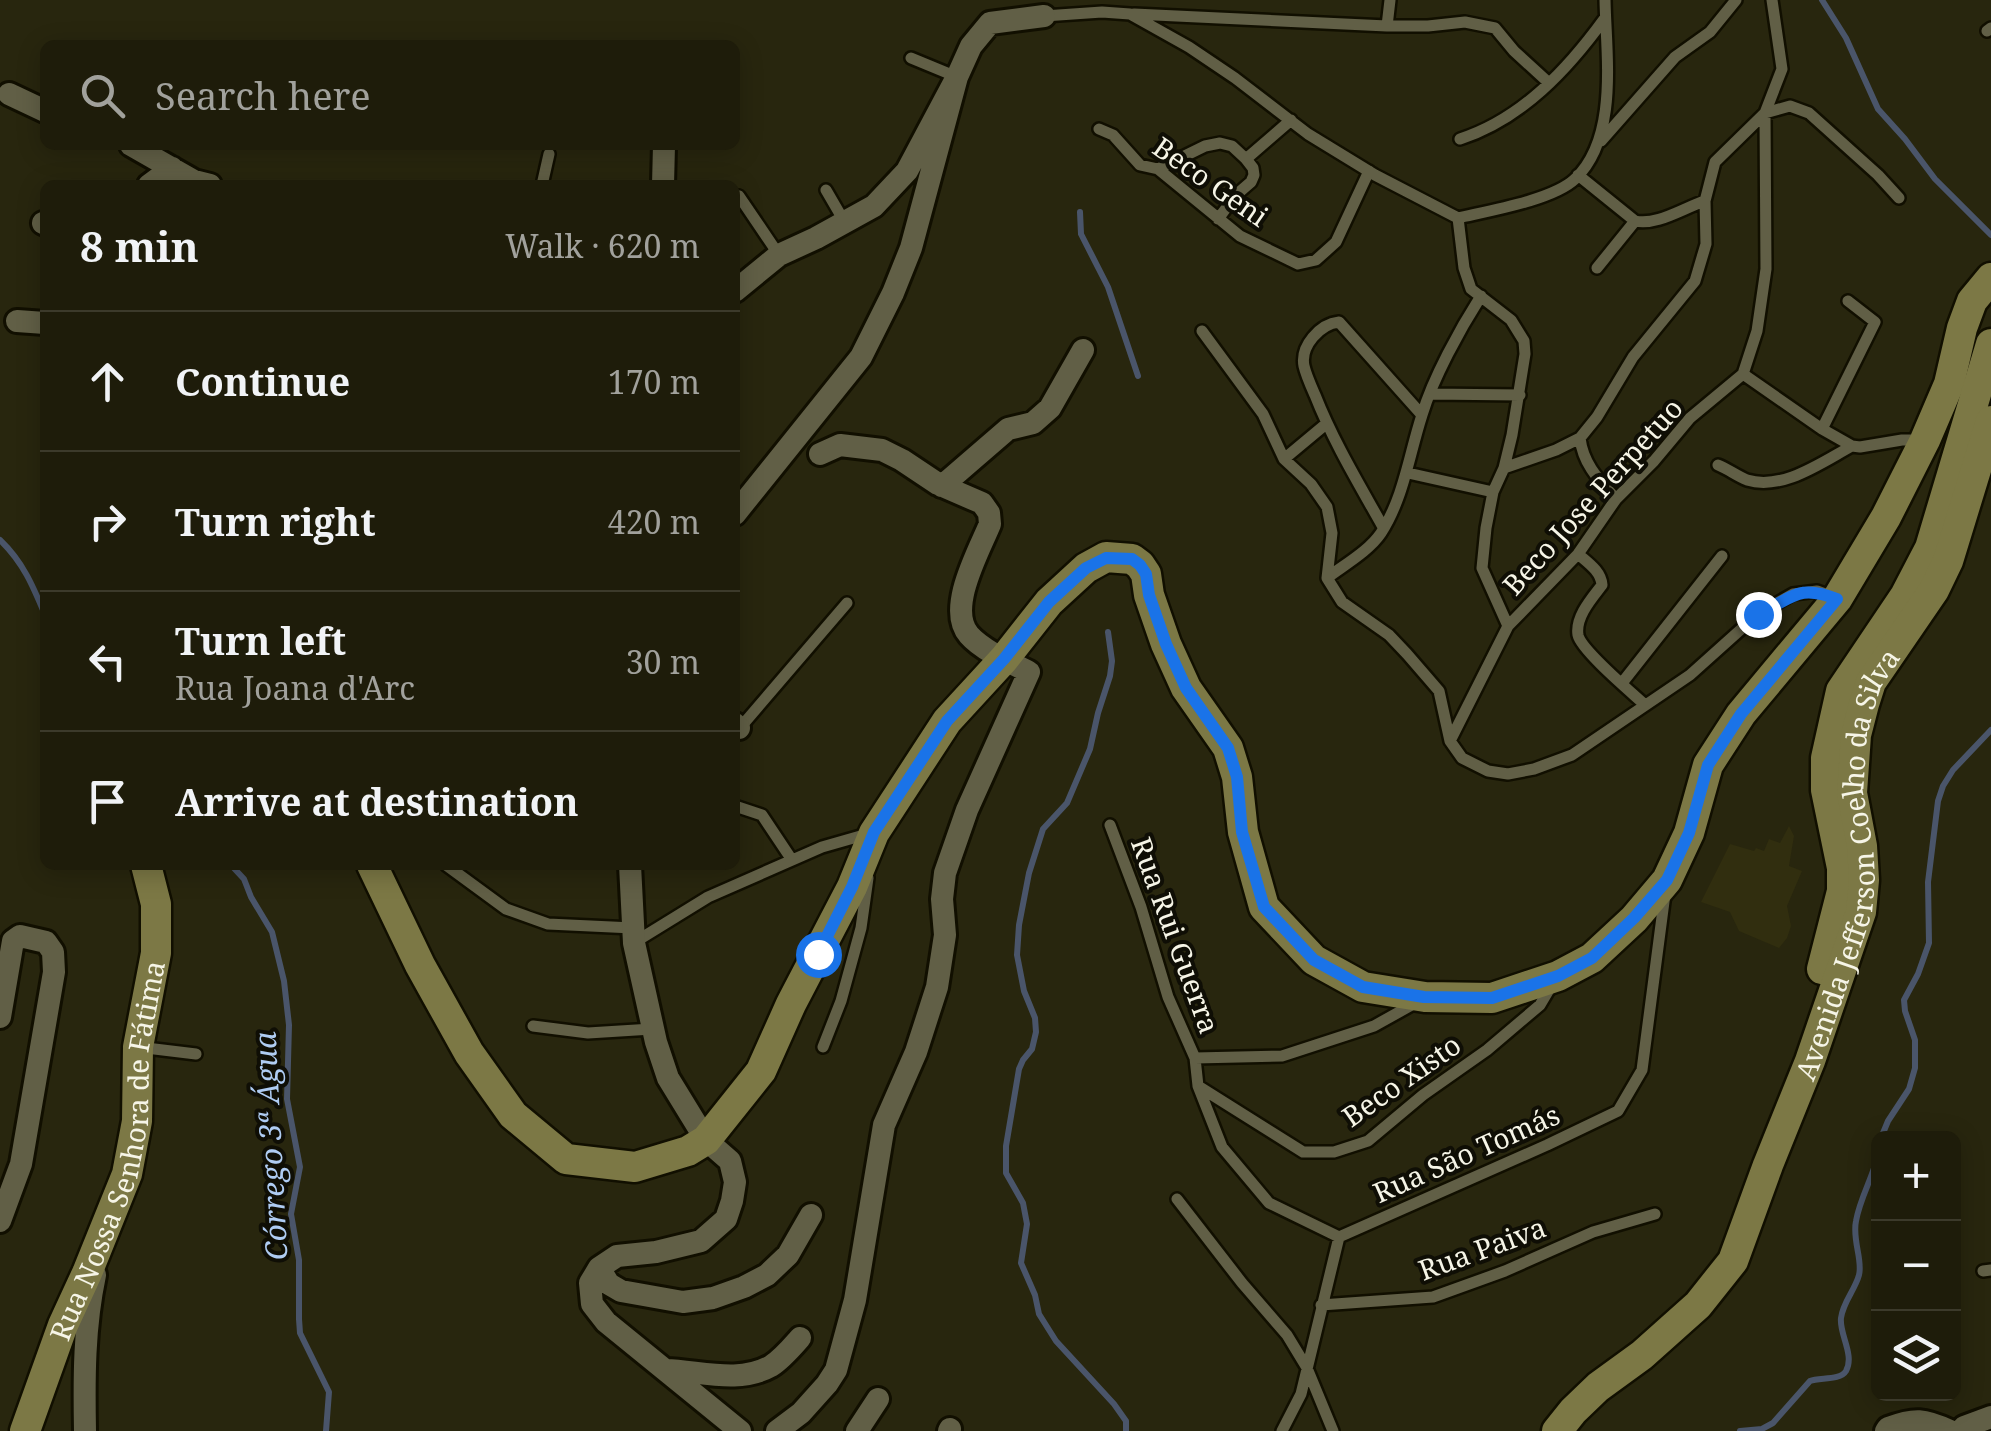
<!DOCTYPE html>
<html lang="en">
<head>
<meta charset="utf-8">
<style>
	:root { --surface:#1e1c0a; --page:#262513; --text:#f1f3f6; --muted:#a1a19c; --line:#3c3a2b }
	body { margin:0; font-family:"Noto Serif",serif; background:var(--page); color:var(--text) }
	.controls { position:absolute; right:30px; bottom:30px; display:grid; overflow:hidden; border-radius:15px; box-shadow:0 5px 25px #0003 }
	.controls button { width:90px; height:90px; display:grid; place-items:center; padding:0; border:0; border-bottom:2px solid var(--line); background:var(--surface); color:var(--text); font:50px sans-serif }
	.stop { position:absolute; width:30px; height:30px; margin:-22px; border:8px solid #1a73e8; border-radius:50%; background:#fff }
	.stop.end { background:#1a73e8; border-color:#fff; box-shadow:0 2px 10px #0008 }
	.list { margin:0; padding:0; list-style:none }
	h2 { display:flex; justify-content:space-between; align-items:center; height:130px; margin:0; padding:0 40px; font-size:42px }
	h2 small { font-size:32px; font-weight:400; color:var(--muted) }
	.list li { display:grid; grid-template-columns:65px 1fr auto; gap:30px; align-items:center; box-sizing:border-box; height:140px; padding:0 40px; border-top:2px solid var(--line) }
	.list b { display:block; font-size:38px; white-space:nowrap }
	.list p { margin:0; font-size:32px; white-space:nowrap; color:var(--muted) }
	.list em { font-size:32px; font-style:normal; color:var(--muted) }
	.icon { flex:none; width:55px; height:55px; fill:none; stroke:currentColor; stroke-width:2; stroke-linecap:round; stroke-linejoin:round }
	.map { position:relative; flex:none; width:1991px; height:1431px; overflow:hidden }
	.search { position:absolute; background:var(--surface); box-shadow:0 5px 25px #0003; left:40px; top:40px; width:700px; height:110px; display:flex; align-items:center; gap:25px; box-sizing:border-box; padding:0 35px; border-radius:15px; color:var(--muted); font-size:38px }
	.panel { position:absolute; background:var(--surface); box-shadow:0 5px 25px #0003; left:40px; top:180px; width:700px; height:690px; border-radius:15px }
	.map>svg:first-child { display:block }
</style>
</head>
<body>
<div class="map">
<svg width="1991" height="1431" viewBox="0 0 1991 1431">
	<rect width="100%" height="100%" fill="#28260e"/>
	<!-- built -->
	<path fill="#312e0f" d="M1789,826L1794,836L1789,866L1802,871L1787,906L1791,926L1787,938L1779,948L1739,931L1730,912L1701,902L1730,844L1754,851L1756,848L1764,851L1769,839L1780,843Z"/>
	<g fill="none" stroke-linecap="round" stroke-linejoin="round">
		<!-- stream -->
		<path stroke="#4a556a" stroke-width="6" d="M1822,0L1846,38L1878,109L1905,139L1935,179L1991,235
			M1080,212L1081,234L1108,287L1138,376
			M0,540C23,562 33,586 45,615
			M1108,632L1112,661L1110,676L1098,713L1090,749L1067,803L1043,829L1029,873L1019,925L1017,955L1024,991L1035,1018L1036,1032L1032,1049L1023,1060L1019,1069L1006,1146V1173L1023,1203L1027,1224L1021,1263L1035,1295L1039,1314L1056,1341L1114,1404L1126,1421V1431
			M231,865L244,879L251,897L272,932L284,981L289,1025L287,1099L300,1167L291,1214L299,1260V1319L300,1333L329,1392L326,1431
			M1881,1138L1888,1121L1909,1089L1915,1068V1040L1905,1011L1904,1000L1918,974L1929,943L1928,882L1938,801L1943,786L1953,770L1991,730
			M1740,1431L1762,1429L1773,1423L1810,1381C1819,1377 1840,1381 1846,1371C1855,1355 1839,1334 1841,1318C1843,1302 1855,1290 1859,1275C1863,1260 1852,1240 1856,1221C1860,1198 1873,1177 1878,1155"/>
		<!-- lane casing -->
		<g stroke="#110f00" stroke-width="16">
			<path id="lane" d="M1134,14L1387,26H1428L1465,22L1495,28L1514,51L1549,83
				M1044,16L1102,12L1130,14L1189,47L1235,78L1308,134L1375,175L1458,218C1488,211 1553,200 1575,179C1619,137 1606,55 1605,0
				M1387,26L1390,0
				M1987,31L1991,28
				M911,58L957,77
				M1099,129L1113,135L1140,165L1158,169L1240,236L1298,264L1316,260L1336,242L1369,171
				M1460,139C1522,119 1568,69 1605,18
				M1601,141L1675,57L1710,32L1736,0
				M1246,159L1291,120
				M1158,169L1205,146L1220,143L1232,146L1246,159L1253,168L1254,175L1251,182L1236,195L1218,219
				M1578,175L1635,221C1657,226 1683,208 1705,201
				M542,185L549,154
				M826,190L844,221
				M739,196L779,255
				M1597,268L1635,221
				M1202,331L1263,414L1284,459L1311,484L1327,507L1332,533L1327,578L1342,602L1389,635L1407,654L1439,691L1450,741L1462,758L1488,771L1508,774L1534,769L1572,755L1690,675L1758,614L1793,594L1817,591L1833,597
				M1743,374L1822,429L1852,446L1860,447L1902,440H1921
				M1430,394L1520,395
				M1822,429L1875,322L1848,301
				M1580,438C1583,464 1599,480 1616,499
				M1284,459L1326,424
				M1718,465C1728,469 1737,476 1747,480C1783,491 1822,462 1852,446
				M1504,468L1556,450L1580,438L1597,417L1633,357L1695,281L1706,244L1705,201L1715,162L1765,113L1790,106L1809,113L1878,175L1899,198
				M1408,473L1493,492
				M1383,527C1359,484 1333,441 1315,395C1311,386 1306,375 1304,366C1300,346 1320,324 1339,322L1422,415
				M1578,554C1588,563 1601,571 1602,585C1592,598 1575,617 1578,635C1581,650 1631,692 1644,704
				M1327,578C1344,565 1369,551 1381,533C1404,497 1409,455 1422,415C1433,378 1460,329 1481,296
				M1508,626L1578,554L1616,499L1654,461L1690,418L1743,374L1757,331L1766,269L1765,113L1782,69L1772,0
				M1622,683L1722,556
				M739,729L847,603
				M1450,741L1508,626L1482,568L1486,528L1493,492L1504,468L1512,435L1525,354L1524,341L1511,320L1471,289L1464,268L1458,218
				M735,806L762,815L792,860
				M1110,825L1141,907L1168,997L1195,1058L1282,1056L1374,1026L1417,1002
				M446,865L506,909L548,924L633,928
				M635,942L708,897L822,847L871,833
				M533,1026L588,1033L652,1029
				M138,1047L196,1054
				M823,1047L841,1001L861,928L868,878
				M1195,1058L1198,1086L1222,1147L1269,1203L1339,1237L1547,1145L1618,1111L1642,1070L1665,894
				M1198,1086L1303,1152H1334L1368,1141L1423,1095L1487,1050L1540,1005L1553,983
				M1177,1199L1242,1283L1287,1335L1307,1368L1333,1431
				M1983,1271L1991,1270
				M1321,1305L1433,1297L1505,1271L1593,1232L1655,1214
				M1282,1431L1301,1394L1339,1237"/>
		</g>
		<!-- street casing -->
		<g stroke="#110f00" stroke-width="28">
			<path id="street" d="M9,94L45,111
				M131,145L194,181L210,185
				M149,185L172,168
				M663,185L664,145
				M43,223L45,224
				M735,291L779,255L816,238L874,206L907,171L957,77L971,46L990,23L1044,16
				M17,321L45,323
				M942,486L1008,429L1033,423L1050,408L1083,350
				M735,514L861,357L893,293L911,248L957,77
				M735,724L739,728
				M630,865L634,943L656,1042L668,1078L706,1140L730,1161L735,1182L732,1201L726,1219L701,1241L656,1252L617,1256L599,1268L590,1283L592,1304L606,1322L740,1431
				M0,1017L13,941L20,936L46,942L53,952L54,972L21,1164L0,1221
				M599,1268L609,1284L621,1291L683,1302L713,1298L744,1287L767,1275L788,1255L811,1215
				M666,1370C700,1371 739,1384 771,1366C782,1359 792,1347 800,1338
				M85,1431C84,1378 84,1327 95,1275
				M777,1431L801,1413L827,1384L836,1370L855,1300L884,1125L916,1052L937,987L945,935L942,899L945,873L967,810L1029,672C1011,663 982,650 969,635C946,609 979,551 990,524L989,513L982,503L938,484L902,460L882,450L840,445L820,454
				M857,1431L878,1399
				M949,1431L950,1429
				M1886,1431L1888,1428C1915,1418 1924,1419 1950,1431
				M1961,1431L1964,1427L1991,1417"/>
		</g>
		<!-- secondary casing -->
		<g stroke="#110f00" stroke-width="35">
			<g id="secondary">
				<path d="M372,865L420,965L469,1053L513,1115L566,1159L635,1167L688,1151L706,1140L761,1071L791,1004L852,887L874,833L947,721L1004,659L1049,602L1086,568L1106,557L1132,559L1140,565L1146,574L1149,595L1166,644L1186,688L1228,748L1237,777L1243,832L1264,907L1314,960L1363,987L1425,997L1492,998L1558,976L1592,958L1634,919L1667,880L1689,833L1708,765L1741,714L1837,599L1886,517L1925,440L1949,384L1962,328L1972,301L1991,278"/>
				<path d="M1822,969L1842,891V868L1826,790V758L1841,691L1905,596L1930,548L1991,344"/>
				<path id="s1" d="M25,1431L63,1325L87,1273L127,1174L137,1121L138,1047L156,953V904L146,865"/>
				<path id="s2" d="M1557,1431L1573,1411L1598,1387L1642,1355L1698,1305L1733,1261L1768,1165L1810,1061L1861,912L1864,880L1862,846L1852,793L1856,735L1864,704L1871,682L1934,590L1948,561L1991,421"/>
			</g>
		</g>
		<!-- lane -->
		<use href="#lane" stroke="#615f46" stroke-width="11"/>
		<!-- street -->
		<use href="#street" stroke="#615f46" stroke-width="22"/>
		<!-- secondary -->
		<use href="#secondary" stroke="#7c7845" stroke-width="30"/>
	</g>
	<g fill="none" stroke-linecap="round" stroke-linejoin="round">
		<!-- route -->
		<path stroke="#1a73e8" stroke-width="12" d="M818,954L852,887L874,832L947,721L1004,659L1049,602L1086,568L1106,558L1132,559L1140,565L1146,574L1149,595L1166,644L1186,688L1228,748L1237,777L1242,832L1264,907L1314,960L1363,987L1424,997L1492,998L1558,976L1592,958L1634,918L1667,880L1689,833L1708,765L1741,714L1837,599C1797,583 1792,599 1758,614"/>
	</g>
	<g text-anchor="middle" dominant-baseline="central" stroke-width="8" stroke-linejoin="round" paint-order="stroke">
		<!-- street labels -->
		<g font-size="28" fill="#f6f5e7" stroke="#0f0e05">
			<text transform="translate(1211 181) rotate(35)">Beco Geni</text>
			<text transform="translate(1592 496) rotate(-48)">Beco Jose Perpetuo</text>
			<text stroke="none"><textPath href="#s2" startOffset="665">Avenida Jefferson Coelho da Silva</textPath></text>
			<text transform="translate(1176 935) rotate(70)">Rua Rui Guerra</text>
			<text transform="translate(1401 1080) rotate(-35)">Beco Xisto</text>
			<text stroke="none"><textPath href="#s1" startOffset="295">Rua Nossa Senhora de Fátima</textPath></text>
			<text transform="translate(1466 1153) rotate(-24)">Rua São Tomás</text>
			<text transform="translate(1482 1248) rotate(-20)">Rua Paiva</text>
		</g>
		<!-- water labels -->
		<g font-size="30" font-style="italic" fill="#afccf3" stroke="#0f0e05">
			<text transform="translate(270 1146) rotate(-93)">Córrego 3ª Água</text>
		</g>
	</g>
</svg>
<div class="controls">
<button>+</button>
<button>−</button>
<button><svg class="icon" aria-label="layers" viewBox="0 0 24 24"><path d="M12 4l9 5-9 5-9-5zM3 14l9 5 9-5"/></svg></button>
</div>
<div class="stop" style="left:818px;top:954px"></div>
<div class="stop end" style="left:1758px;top:614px"></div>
<div class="search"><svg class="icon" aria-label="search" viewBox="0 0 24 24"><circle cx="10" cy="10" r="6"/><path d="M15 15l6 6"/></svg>Search here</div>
<section class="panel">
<h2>8 min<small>Walk · 620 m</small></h2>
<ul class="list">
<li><svg class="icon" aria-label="ahead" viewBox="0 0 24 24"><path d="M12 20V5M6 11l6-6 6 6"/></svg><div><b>Continue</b></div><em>170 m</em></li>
<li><svg class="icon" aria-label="right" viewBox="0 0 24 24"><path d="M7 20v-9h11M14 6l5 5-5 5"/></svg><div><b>Turn right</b></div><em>420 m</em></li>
<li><svg class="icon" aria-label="left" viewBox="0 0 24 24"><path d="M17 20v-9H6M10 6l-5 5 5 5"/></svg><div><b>Turn left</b><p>Rua Joana d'Arc</p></div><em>30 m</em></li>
<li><svg class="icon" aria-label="arrive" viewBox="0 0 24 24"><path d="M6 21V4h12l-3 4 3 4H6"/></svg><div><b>Arrive at destination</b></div></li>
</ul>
</section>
</div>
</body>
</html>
